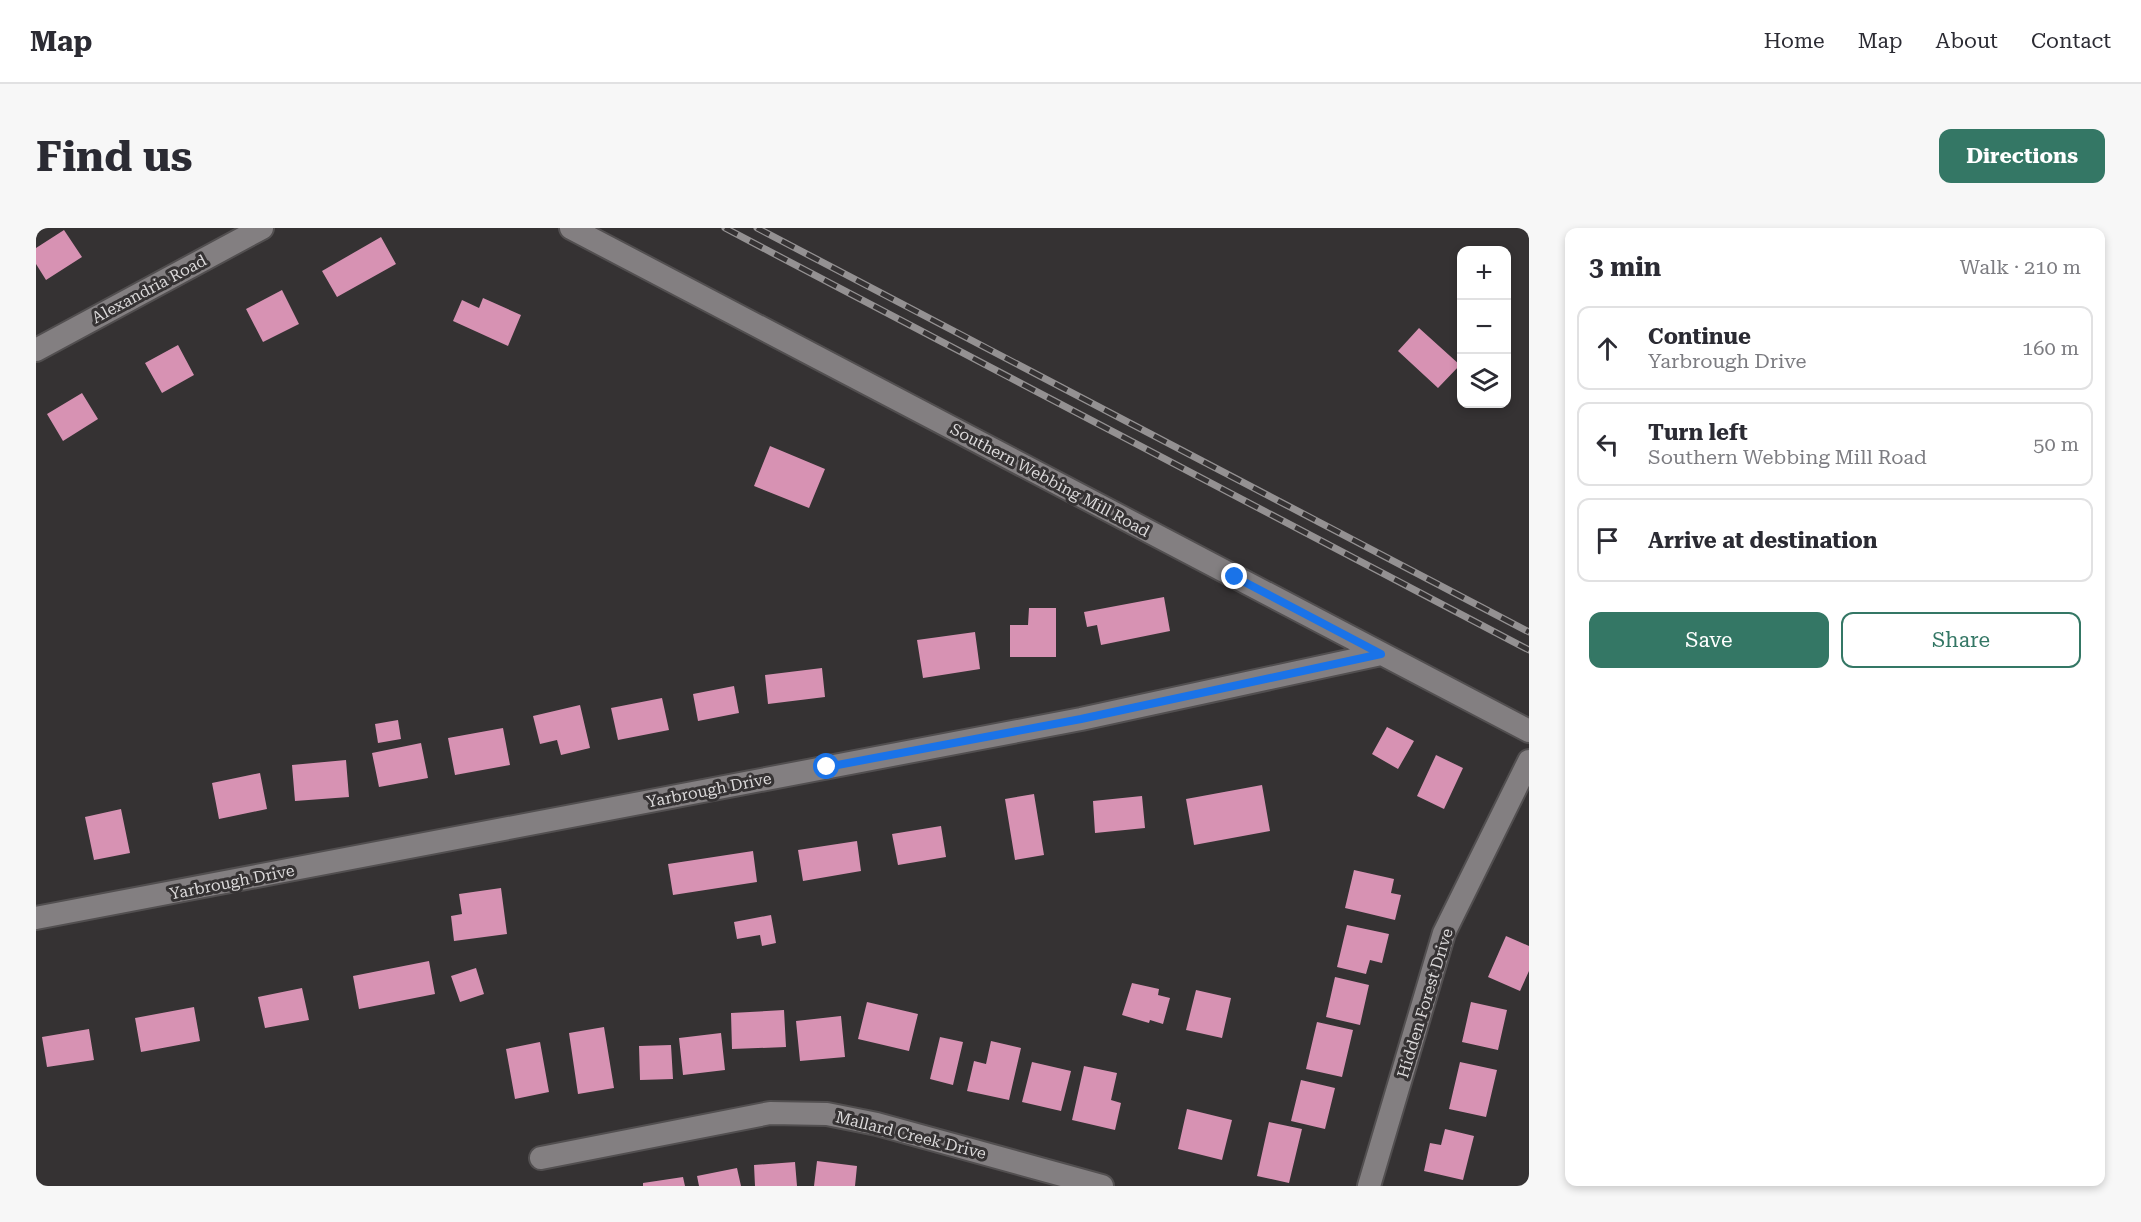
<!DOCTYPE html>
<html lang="en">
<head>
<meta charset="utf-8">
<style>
	:root { --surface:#fff; --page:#f7f7f7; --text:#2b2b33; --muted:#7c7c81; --line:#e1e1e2; --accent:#347765 }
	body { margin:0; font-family:"Roboto Serif",serif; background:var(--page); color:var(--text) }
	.controls { position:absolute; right:18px; top:18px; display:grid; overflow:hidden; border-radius:12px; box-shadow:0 3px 9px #0003 }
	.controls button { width:54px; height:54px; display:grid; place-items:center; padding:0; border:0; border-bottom:2px solid var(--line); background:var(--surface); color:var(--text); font:30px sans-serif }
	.stop { position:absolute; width:18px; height:18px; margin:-14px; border:4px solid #1a73e8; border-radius:50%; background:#fff }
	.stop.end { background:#1a73e8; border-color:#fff; box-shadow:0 2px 6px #0008 }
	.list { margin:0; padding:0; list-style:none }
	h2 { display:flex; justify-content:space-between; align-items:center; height:78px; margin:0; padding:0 24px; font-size:26px }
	h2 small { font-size:20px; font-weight:400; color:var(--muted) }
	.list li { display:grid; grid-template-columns:39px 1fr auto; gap:18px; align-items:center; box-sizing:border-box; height:84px; margin:0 12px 12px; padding:0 12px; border:2px solid var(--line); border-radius:12px }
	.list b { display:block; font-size:22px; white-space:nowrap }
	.list p { margin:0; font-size:20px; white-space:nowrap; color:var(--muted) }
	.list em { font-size:20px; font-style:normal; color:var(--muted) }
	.actions { display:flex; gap:12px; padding:18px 24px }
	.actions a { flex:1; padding:14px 0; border:2px solid var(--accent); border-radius:12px; text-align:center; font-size:21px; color:var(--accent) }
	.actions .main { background:var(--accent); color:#fff }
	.icon { flex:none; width:33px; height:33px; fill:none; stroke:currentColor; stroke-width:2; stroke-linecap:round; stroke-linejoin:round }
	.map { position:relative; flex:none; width:1493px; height:958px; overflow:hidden; border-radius:12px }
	header { display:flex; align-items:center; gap:36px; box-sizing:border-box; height:84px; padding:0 30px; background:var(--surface); border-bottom:2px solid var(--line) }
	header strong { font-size:28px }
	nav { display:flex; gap:33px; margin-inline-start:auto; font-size:21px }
	.intro { display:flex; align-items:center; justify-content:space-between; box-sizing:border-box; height:144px; padding:0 36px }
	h1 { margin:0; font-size:42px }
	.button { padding:15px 27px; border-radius:12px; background:var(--accent); color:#fff; font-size:21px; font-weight:700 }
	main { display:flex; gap:36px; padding:0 36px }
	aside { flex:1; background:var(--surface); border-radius:12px; box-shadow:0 3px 9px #0003 }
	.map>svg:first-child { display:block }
</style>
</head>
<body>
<header>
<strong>Map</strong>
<nav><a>Home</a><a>Map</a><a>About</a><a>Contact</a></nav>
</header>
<div class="intro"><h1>Find us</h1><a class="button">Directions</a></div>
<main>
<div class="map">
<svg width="1493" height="958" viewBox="0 0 1493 958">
	<rect width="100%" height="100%" fill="#353233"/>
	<!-- building -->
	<path fill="#d792b3" d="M28,2L46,29L10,52L0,36V20Z
		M345,9L360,36L301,69L286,43Z
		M246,62L263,96L227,114L210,81Z
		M447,70L485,87L472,118L417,93L426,72L443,80Z
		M1383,100L1424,137L1402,160L1362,123Z
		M142,117L158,147L126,165L109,135Z
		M46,165L62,191L27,213L11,186Z
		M734,218L789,241L773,280L718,258Z
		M1128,369L1134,403L1065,417L1061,397L1051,399L1048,384Z
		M993,380H1020V429H974V397H992Z
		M939,404L944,441L887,450L881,412Z
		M786,440L789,469L732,476L729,447Z
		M698,458L703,485L662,493L657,466Z
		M626,470L633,502L582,512L575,480Z
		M544,477L554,520L525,527L521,512L504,516L497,488Z
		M362,492L365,511L342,515L339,496Z
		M1351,499L1378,513L1362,541L1336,526Z
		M467,500L474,537L419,547L412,510Z
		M385,515L392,550L343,559L336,525Z
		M1400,527L1427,540L1408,581L1381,568Z
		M310,532L313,569L259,573L256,537Z
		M224,545L231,581L183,591L176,555Z
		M1226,557L1234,603L1158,617L1150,571Z
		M998,566L1008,627L979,632L969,571Z
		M1106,568L1109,600L1059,605L1057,573Z
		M85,581L94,625L58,632L49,589Z
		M905,598L910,629L862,637L856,606Z
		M821,613L825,643L767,653L762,622Z
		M717,623L721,654L637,667L632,636Z
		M1318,642L1358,651L1355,665L1365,667L1359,692L1309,680Z
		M465,660L471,706L418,713L415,688L426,686L423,666Z
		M735,687L740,715L726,718L724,707L701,711L698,694Z
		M1311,697L1353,706L1346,735L1334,732L1330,746L1301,739Z
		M1470,708L1493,718V743L1484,763L1452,749Z
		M393,733L399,766L323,781L317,748Z
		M440,740L448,766L424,774L415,748Z
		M1299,749L1333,757L1324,797L1290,789Z
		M1096,755L1123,761L1122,767L1134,770L1127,796L1114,792L1113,795L1086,787Z
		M266,760L273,792L229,800L222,769Z
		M1160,762L1195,770L1186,810L1150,802Z
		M831,774L882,786L873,823L822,811Z
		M1435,774L1471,782L1462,822L1426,814Z
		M158,779L164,813L105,824L99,790Z
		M748,782L750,819L696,821L695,785Z
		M805,788L809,829L764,833L760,793Z
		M1281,794L1317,802L1306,849L1270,841Z
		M568,799L578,860L542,866L533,805Z
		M53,801L58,832L11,839L6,809Z
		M685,805L689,842L647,847L643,810Z
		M904,809L927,814L917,857L894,851Z
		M955,813L985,820L973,872L931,863L938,833L950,836Z
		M504,814L513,864L479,871L470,821Z
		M635,817L637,851L604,852L603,818Z
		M996,834L1035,843L1025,883L986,874Z
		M1424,834L1461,842L1450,889L1413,881Z
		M1048,838L1081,845L1075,872L1085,875L1079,902L1036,892Z
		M1265,852L1299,860L1289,901L1255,893Z
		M1151,881L1196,892L1186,932L1142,921Z
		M1233,894L1266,901L1253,955L1221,948Z
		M1409,901L1438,908L1427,952L1388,943L1394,915L1405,917Z
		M781,933L821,938L819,958H778Z
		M759,934L761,958H719L718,937Z
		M701,940L705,958H663L661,948Z
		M647,949L649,958H607V955Z"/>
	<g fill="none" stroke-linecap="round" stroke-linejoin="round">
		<!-- street casing -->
		<g stroke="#524f50" stroke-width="26">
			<path id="street" d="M535,0L1493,503
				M0,122L226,0
				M0,690L1045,491L1345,426
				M505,930L734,885L791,886L841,896L1066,958
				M1333,958L1408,705L1493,533"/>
		</g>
		<!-- street -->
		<use href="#street" stroke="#837f81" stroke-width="22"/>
		<!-- rail casing -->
		<g stroke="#949192" stroke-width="7">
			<path id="rail" d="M689,0L1493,422
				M721,0L1493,404"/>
		</g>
		<!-- rail -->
		<use href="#rail" stroke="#353233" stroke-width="4.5" stroke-dasharray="14" stroke-linecap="butt"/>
	</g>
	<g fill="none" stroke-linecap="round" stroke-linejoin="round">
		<!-- route -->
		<path stroke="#1a73e8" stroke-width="8" d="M791,539L1045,491L1345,426L1199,349"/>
	</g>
	<g text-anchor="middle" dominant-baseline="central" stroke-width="6" stroke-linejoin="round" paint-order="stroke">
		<!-- street labels -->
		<g font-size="16" fill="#dbd9da" stroke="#353233">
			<text transform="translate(113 61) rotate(-28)">Alexandria Road</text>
			<text transform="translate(1014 252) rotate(28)">Southern Webbing Mill Road</text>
			<text transform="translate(673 562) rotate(-11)">Yarbrough Drive</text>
			<text transform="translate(196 654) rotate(-11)">Yarbrough Drive</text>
			<text transform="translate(1389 775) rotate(-73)">Hidden Forest Drive</text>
			<text transform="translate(875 907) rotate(14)">Mallard Creek Drive</text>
		</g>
	</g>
</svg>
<div class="controls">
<button>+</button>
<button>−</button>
<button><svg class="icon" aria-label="layers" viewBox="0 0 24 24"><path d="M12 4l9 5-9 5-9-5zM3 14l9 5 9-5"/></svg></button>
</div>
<div class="stop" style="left:791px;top:539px"></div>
<div class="stop end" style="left:1199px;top:349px"></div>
</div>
<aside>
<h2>3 min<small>Walk · 210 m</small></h2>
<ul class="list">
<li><svg class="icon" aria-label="ahead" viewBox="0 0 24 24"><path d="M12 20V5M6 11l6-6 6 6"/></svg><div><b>Continue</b><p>Yarbrough Drive</p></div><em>160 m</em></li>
<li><svg class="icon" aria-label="left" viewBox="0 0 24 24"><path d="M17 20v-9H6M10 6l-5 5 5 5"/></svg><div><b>Turn left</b><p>Southern Webbing Mill Road</p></div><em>50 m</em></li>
<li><svg class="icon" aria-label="arrive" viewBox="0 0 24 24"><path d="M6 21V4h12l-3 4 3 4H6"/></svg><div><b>Arrive at destination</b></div></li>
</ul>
<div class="actions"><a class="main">Save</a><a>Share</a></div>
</aside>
</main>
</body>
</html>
